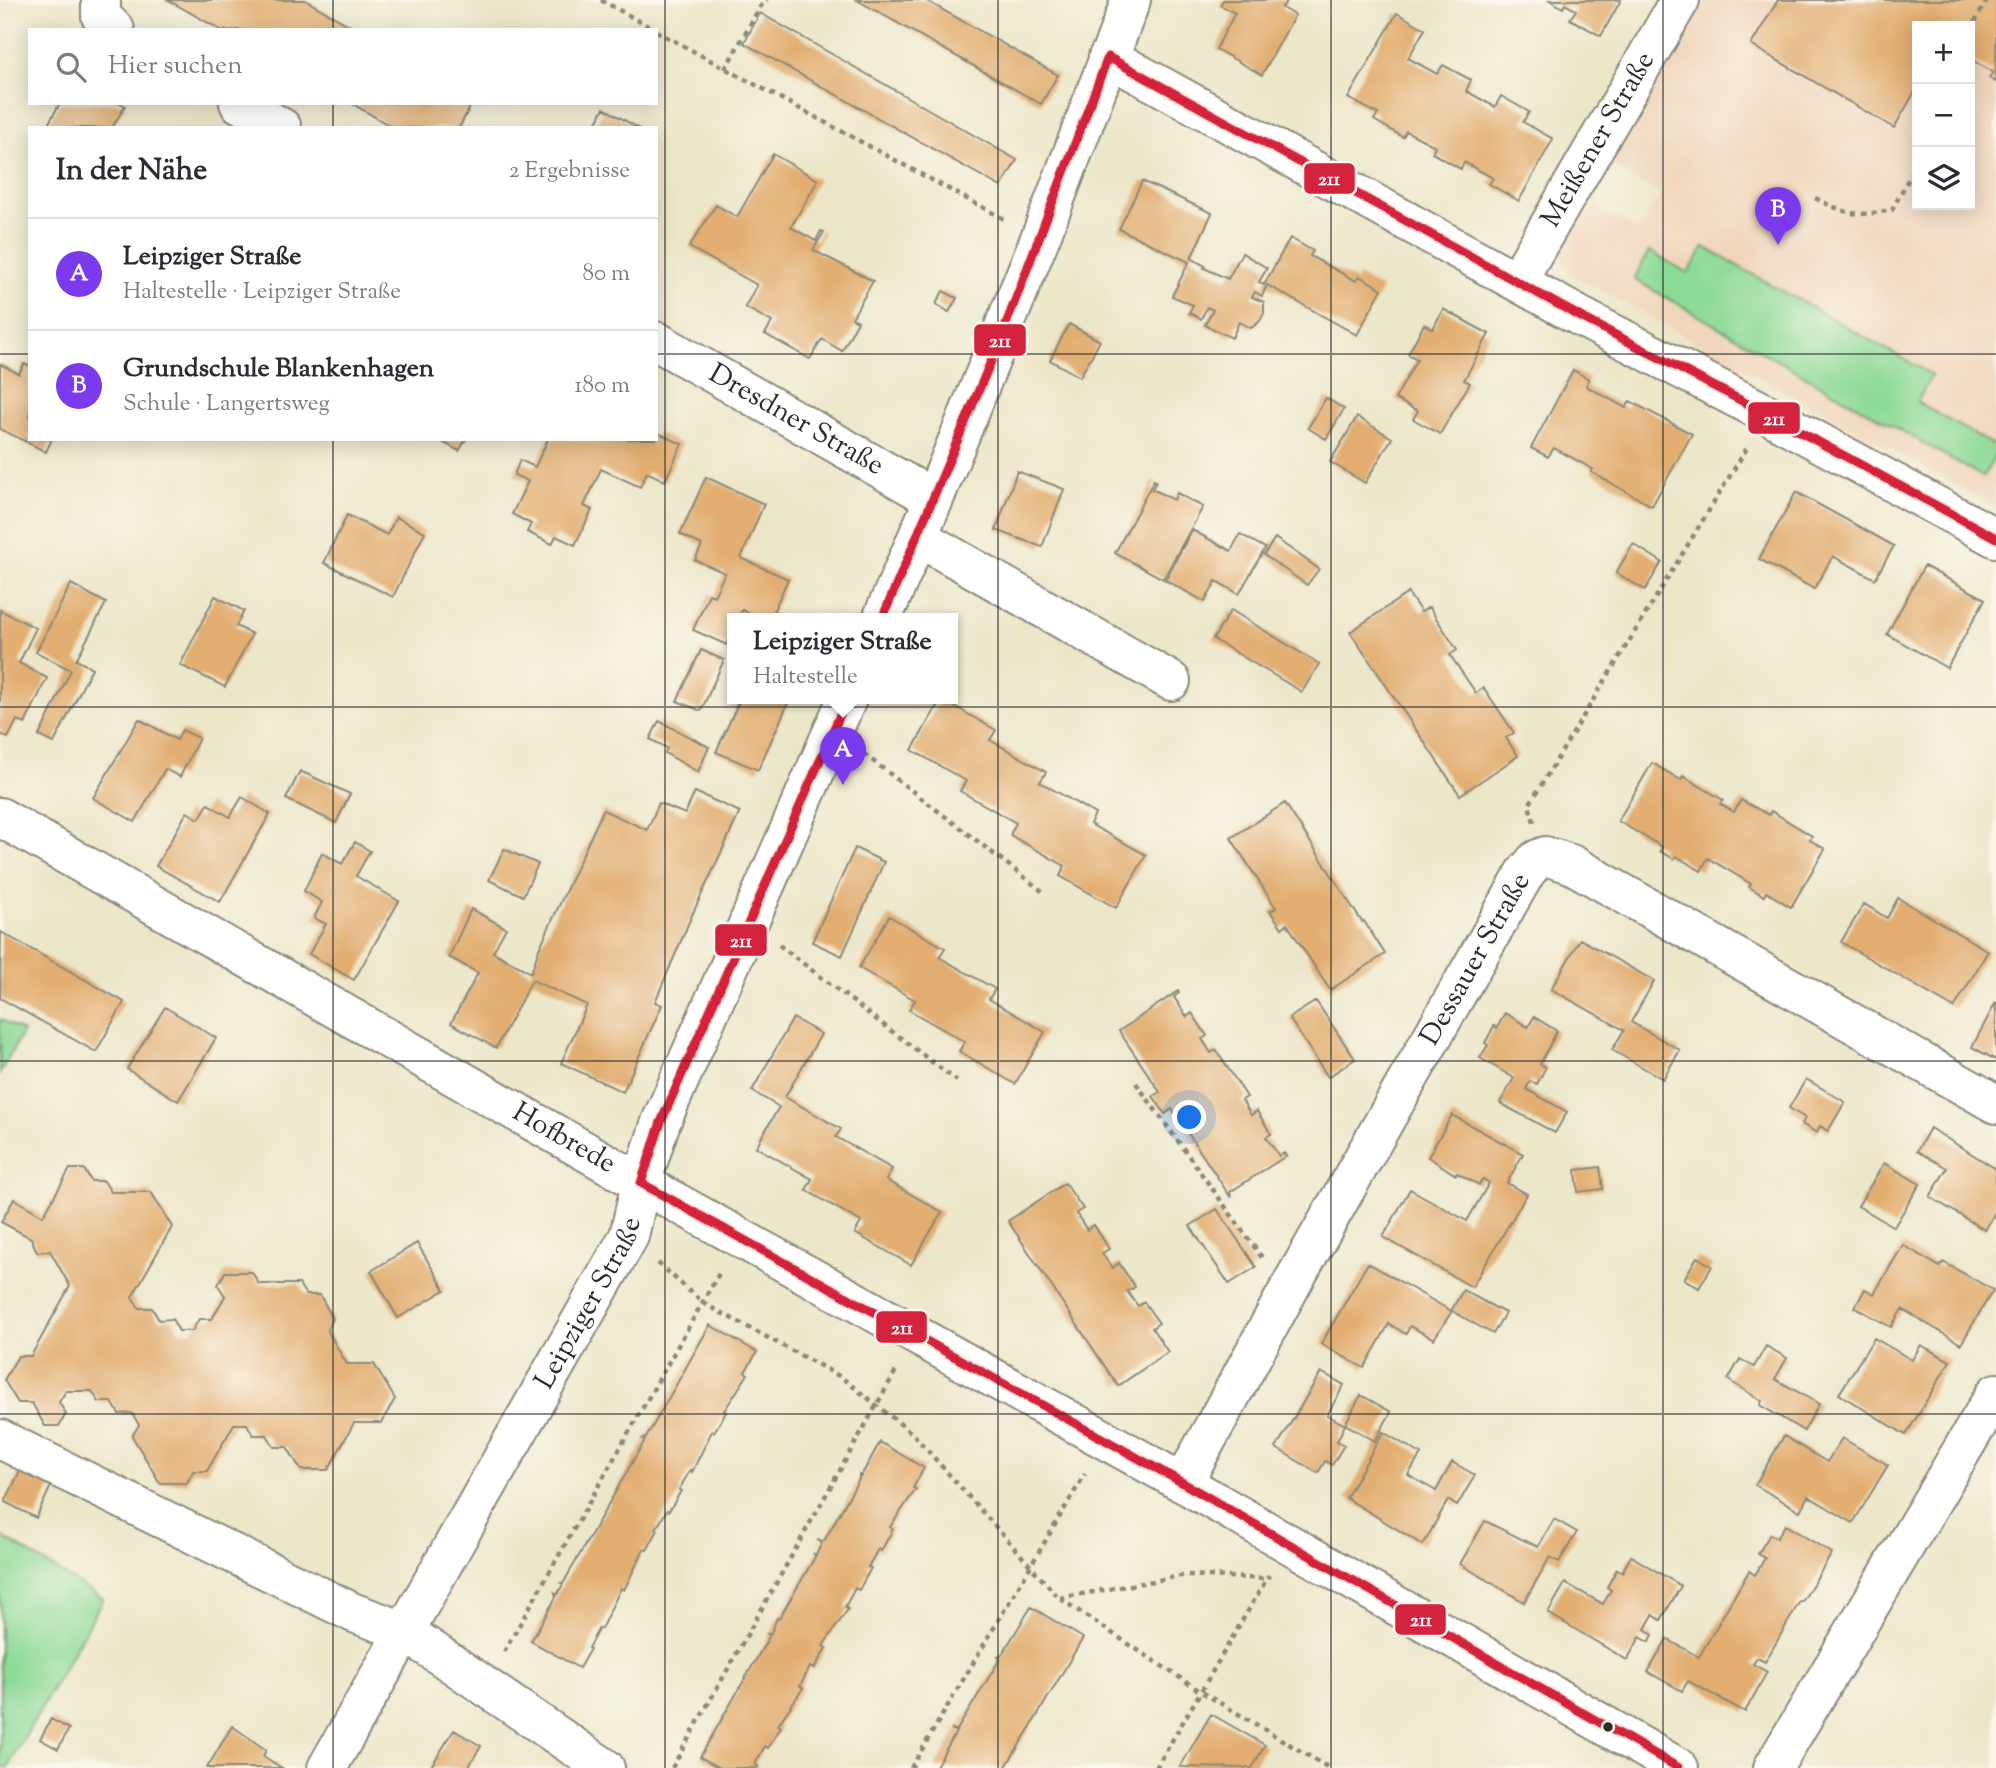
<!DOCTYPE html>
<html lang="de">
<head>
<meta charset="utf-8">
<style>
	:root { --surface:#fff; --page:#f2f2f3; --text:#2b2b33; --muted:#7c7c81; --line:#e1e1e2; --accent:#7c3aed }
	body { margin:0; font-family:"Sorts Mill Goudy",serif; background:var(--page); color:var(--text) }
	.controls { position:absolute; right:21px; top:21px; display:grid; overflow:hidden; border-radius:0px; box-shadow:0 4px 18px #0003 }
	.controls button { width:63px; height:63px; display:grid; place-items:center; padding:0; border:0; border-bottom:2px solid var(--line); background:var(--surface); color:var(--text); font:35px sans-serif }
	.you { position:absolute; left:1190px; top:1118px; width:24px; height:24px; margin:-18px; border:5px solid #fff; border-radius:50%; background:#1a73e8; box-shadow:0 0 0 10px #1a73e833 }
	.badge { display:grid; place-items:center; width:46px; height:46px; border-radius:50%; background:var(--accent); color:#fff; font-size:23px; font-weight:700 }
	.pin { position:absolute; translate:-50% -58px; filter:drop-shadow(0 2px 4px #0008) }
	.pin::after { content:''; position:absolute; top:37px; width:24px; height:21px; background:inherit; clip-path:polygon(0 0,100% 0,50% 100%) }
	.popup { position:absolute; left:727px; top:613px; width:231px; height:91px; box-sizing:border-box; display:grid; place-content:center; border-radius:0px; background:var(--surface); filter:drop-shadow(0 2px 5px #0005); font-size:23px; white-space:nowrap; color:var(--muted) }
	.popup b { font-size:26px; color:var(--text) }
	.popup::after { content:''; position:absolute; left:50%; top:100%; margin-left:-14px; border:14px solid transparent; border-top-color:var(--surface) }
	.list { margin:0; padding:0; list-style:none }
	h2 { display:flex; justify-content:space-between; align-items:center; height:91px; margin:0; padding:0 28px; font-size:30px }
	h2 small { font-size:23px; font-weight:400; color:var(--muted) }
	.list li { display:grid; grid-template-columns:46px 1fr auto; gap:21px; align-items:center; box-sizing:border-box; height:112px; padding:0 28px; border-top:2px solid var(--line) }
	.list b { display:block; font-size:26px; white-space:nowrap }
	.list p { margin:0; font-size:23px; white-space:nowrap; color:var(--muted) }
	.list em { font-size:23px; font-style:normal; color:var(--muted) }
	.icon { flex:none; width:38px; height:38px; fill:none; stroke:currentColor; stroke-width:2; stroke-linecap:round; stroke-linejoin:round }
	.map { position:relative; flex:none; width:1996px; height:1768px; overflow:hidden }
	.search { position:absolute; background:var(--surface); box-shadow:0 4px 18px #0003; left:28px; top:28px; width:630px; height:77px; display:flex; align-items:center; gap:18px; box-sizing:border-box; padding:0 24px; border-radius:0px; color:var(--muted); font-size:26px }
	.panel { position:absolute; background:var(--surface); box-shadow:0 4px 18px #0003; left:28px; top:126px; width:630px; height:315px; border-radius:0px }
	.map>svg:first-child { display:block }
</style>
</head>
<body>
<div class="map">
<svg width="1996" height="1768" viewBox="0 0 1996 1768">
	<rect width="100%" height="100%" fill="#fbf7ec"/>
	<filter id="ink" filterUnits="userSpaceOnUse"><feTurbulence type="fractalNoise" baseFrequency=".0143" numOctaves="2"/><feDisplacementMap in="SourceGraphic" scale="14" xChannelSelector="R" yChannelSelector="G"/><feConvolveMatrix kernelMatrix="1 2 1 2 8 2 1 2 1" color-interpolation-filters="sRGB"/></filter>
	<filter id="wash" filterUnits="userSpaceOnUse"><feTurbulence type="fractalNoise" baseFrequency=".00686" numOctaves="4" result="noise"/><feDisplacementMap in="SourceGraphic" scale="28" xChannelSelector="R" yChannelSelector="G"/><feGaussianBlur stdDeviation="1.57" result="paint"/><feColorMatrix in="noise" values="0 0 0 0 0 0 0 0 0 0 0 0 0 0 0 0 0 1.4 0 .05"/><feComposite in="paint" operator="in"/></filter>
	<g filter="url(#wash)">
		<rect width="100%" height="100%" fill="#ede7ca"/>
		<!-- built -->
		<path fill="#f0d6bc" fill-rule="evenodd" d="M1700,0H1996V507L1570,273L1559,257L1562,233L1582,199L1639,231L1660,194L1605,161ZM1917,26H1970V205H1917Z"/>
		<!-- green -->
		<path fill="#8eda97" stroke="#5c8261" stroke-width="2" d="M1704,247L1932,375L1917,402L1996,447V454L1983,477L1634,279L1649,251L1688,273Z
			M0,1019L23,1032L0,1073Z
			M0,1535L103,1599L7,1768H0Z"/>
		<g id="blocks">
			<!-- building -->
			<path fill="#e2ae71" d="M168,0H305L357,30H221Z
				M857,0H925L1058,75L1041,104Z
				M1223,0H1287L1282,8L1295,15L1262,75L1216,49L1235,13L1220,5Z
				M1550,0H1621L1601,36L1570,19L1576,10L1565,4L1563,8Z
				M1778,0H1996V82L1989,78L1993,72L1970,59V26H1917V88L1894,128L1751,45Z
				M760,13L1017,160L1001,187L744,43Z
				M1397,13L1425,29L1408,58L1437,74L1443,65L1471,80L1466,91L1495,107L1501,96L1529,112L1523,122L1553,139L1519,201L1489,184L1493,178L1464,162L1461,169L1432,153L1435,146L1406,131L1403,137L1374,120L1378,114L1348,98Z
				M60,103H121L125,106L112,128H46Z
				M351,103H472L459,128H394Z
				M604,108L638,128H594Z
				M773,154L818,180L791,227L816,241L821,231L824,232L813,250L873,281L852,318L858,321L842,351L822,339L810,359L765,334L772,322L745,307L757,285L689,247L716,205L737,217Z
				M1142,181L1212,213L1191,258L1205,266L1204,268L1228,279L1242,253L1267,268L1259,282L1264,285L1290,238L1313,251L1310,256L1334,269L1356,281L1359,276L1382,289L1357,335L1267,285L1262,296L1255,292L1252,297L1264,302V313L1259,322L1251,328L1239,322L1232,338L1205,325L1213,310L1207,307L1201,319L1189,313L1193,305L1172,296L1189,262L1119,229Z
				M943,291L957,298L949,312L936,304Z
				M1443,309L1489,334L1464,380L1470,383L1440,434L1413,419L1418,411L1395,399L1417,359L1408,354L1424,324L1433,329Z
				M1069,324L1100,341L1080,377L1050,360Z
				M0,364L19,374L24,364L30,366V439H52L46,452L0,429Z
				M1573,370L1589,379L1586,386L1626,408L1630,401L1692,434L1652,506L1591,472L1593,469L1554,448L1548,457L1531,448Z
				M1326,398L1344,409L1326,439L1308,428Z
				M1357,417L1392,438L1365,483L1330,462Z
				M656,432L682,444L665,481L647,472L640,487L601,469L584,506L592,510L575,545L556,536L552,544L527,532L531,524L512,514L528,481L514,475L520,460L535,467L548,439H656Z
				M437,439H466L459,451Z
				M1017,471L1064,489L1042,547L996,530Z
				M706,477L764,504L741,558L788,579L770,619H764L742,610L738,619H733V631L727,645L693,630L709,594L714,596L725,573L695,560L702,545L680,534Z
				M1154,480L1156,482L1152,489L1174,500L1177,493L1203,507L1163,579L1115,553Z
				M1796,492L1894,546L1875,579L1833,556L1814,589L1759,559Z
				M347,515L387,535L396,517L425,532L393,597L324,563Z
				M1192,530L1231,551L1240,534L1265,548L1239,594L1216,581L1205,602L1165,580Z
				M1275,538L1319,569L1307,585L1264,555Z
				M1633,544L1662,562L1645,590L1616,573Z
				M1924,566L1985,599L1947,668L1887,634Z
				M71,584L106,603L76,660L92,668L54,743L39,736L71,670L36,652Z
				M1408,593L1421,612L1429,607L1457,650L1450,655L1476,693L1484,688L1514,733L1506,738L1518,756L1460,795L1350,632Z
				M215,596L244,611L236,626L252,634L225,687L180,665Z
				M0,610L36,628L19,663L47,678L25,724L17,720L8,738L0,734Z
				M1231,610L1319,664L1302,692L1213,639Z
				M701,650L724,660L701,711L677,701Z
				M740,699H790L758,770L716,752Z
				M941,699L996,730L990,740L1046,772L1040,782L1095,814L1090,824L1146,855L1116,908L1060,876L1065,866L1010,835L1016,823L960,791L966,781L912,750Z
				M139,719L177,740L182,730L199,738L180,777L165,769L135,822L93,798Z
				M659,721L709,747L698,772L665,753L667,748L650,739Z
				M1652,763L1681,780L1683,776L1723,800L1720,804L1734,812L1741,800L1769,815L1771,811L1812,836L1810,840L1825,849L1791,907L1766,892L1764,896L1749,887L1751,884L1708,858L1701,871L1676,856L1674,859L1660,851L1662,847L1618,821Z
				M300,771L350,794L336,823L286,799Z
				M695,792L740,812L692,915L655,1002L662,1005L623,1092L561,1063L587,1005L532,980L496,1048L451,1023L478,973L449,957L471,909L506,928L493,952L531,973L539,949L603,810L647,830L659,803L685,814Z
				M242,797L270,814L220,902L156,866L187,812L199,819L208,804L230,817Z
				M1285,803L1362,922L1364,921L1385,954L1330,990L1287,924L1282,928L1270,911L1276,908L1231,838Z
				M355,842L370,851L356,876L399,901L354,980L309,954L326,924L314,918L322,902L304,891L322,853L342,864Z
				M855,848L884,862L842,956L812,942Z
				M504,849L538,864L523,896L489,880Z
				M1898,898L1988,951L1954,1008L1841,942L1864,904L1887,918Z
				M889,916L945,948L939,957L995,989L989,999L1045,1032L1015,1084L959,1051L965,1042L909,1010L915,1000L859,968Z
				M1,932L124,1002L96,1052L0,998Z
				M1580,939L1654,981L1631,1022L1680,1050L1663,1079L1612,1050L1624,1030L1551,989Z
				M1178,991L1179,993L1174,997L1187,1017L1192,1013L1207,1036L1202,1039L1211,1053L1216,1050L1247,1097L1242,1100L1251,1115L1257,1111L1271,1134L1266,1137L1279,1156L1284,1153L1286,1156L1230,1192L1231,1198L1172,1109L1165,1114L1153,1096L1160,1092L1119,1031Z
				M1316,1001L1355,1059L1328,1077L1289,1018Z
				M1996,1002V1060L1972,1047Z
				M165,1007L216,1038L178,1101L127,1069Z
				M1505,1013L1528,1027L1534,1017L1557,1031L1540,1064L1546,1067L1537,1084L1530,1081L1526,1089L1567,1112L1555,1133L1500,1103L1514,1078L1480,1058L1488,1045L1485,1043L1494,1026L1497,1028Z
				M793,1018L821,1034L785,1097L841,1129L836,1137L892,1169L886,1180L942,1212L911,1265L855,1233L861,1222L806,1190L812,1179L756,1147L779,1107L752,1091Z
				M1806,1079L1845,1102L1828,1131L1820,1126L1817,1133L1802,1124L1805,1118L1789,1108Z
				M1452,1115L1523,1154L1507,1183L1527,1194L1472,1287L1383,1237L1410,1189L1467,1221L1489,1183L1483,1179L1479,1185L1457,1173L1456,1175L1428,1157Z
				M1930,1128L1996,1169V1211L1985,1230L1930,1197L1947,1168L1917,1151Z
				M1884,1163L1920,1184L1894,1227L1858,1206Z
				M1600,1167L1603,1189L1578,1192L1576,1170Z
				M70,1169H84L91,1181H104L111,1192H151L172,1227L132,1297L139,1308H152L159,1320L172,1319L179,1331H192L199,1319H212L225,1296L218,1285L225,1272H252L259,1284H299L306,1295H320L333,1319L327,1330L347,1364H374L395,1399L381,1423H354L328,1470H301L287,1447H274L267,1435H253L247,1424H234L207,1471H193L187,1483H160L132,1436L139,1425L132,1413L119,1414L112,1402H99L92,1391H66L59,1402L66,1414L59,1426H45L32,1403H18L4,1380L18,1356H31L70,1286L50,1251L37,1252L31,1238L1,1222L14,1199L43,1216Z
				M1065,1183L1083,1209L1076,1213L1087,1230L1094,1225L1109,1249L1102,1253L1112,1268L1119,1263L1135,1287L1127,1291L1138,1306L1144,1302L1159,1323L1152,1328L1168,1352L1118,1386L1008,1221Z
				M1217,1209L1256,1267L1229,1284L1190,1226Z
				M417,1243L445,1290L398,1318L371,1271Z
				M1903,1245L1940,1267L1943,1262L1993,1290L1961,1344L1902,1309L1891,1327L1855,1307L1865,1289L1874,1294Z
				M1697,1257L1712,1266L1699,1288L1684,1279Z
				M1368,1263L1451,1311L1463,1290L1505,1313L1493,1334L1452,1311L1434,1339L1410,1326L1406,1334L1389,1324L1364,1368L1321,1344Z
				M710,1325L757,1352L745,1372L748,1374L724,1411L726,1412L714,1432L712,1431L692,1472L690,1470L679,1490L681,1491L669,1511L667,1510L656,1529L658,1530L647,1550L644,1549L624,1590L621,1588L601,1629L599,1628L588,1648L590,1649L579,1668L531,1641L556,1597L555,1593L557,1595L563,1584L561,1583L564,1582L645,1440L643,1439L646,1438Z
				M1874,1338L1912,1360L1921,1345L1950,1361L1906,1435L1839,1394Z
				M1766,1346L1787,1358L1775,1379L1819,1404L1804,1431L1760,1405L1762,1401L1728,1380L1740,1359L1754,1367Z
				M1321,1372L1344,1385L1327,1415L1345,1425L1337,1441L1344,1445L1332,1465L1325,1461L1318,1473L1276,1448Z
				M1361,1395L1391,1412L1375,1441L1345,1424Z
				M1383,1432L1421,1454L1408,1475L1436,1491L1452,1462L1475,1475L1457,1506L1448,1500L1423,1545L1346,1498Z
				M1784,1436L1827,1462L1842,1438L1888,1465L1853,1523L1808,1496L1800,1511L1755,1485Z
				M880,1442L924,1468L913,1488L916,1489L890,1527L893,1529L881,1551L878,1549L868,1567L871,1568L859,1590L855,1588L845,1607L848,1609L823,1646L826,1648L814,1669L810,1667L800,1686L803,1688L778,1725L781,1727L768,1748L765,1746L755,1764L758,1766L757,1768H720L700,1757L770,1635L768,1634L771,1633L777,1618L779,1619L815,1557L814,1554L816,1555L822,1543L817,1540L824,1541L859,1479V1475L861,1476Z
				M20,1471L51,1486L36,1518L5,1502Z
				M1554,1519L1577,1532L1559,1562L1550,1557L1524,1602L1460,1564L1485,1521L1538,1547Z
				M1785,1525L1832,1553L1802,1602L1800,1601L1765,1662L1757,1658L1753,1664L1767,1672L1745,1712L1688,1681L1682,1691L1648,1672L1667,1639L1699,1657L1749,1571L1755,1575L1765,1558L1758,1554L1770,1534L1777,1538Z
				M1631,1556L1681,1586L1661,1620L1653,1615L1645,1629L1653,1635L1649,1642L1640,1637L1627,1660L1548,1613L1565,1583L1603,1604L1611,1590L1607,1587L1617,1569L1622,1572Z
				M1031,1607L1083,1638L1031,1726L1005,1768H935L956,1732L951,1729L957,1730L1000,1659L998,1657L1001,1656Z
				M1211,1714L1265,1745L1252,1768L1180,1767Z
				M51,1719L69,1729L58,1749L40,1739Z
				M232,1726L266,1750L263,1756L282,1768H207Z
				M454,1730L481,1746L472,1761L468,1768H430Z"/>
		</g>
	</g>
	<g filter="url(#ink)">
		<use href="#blocks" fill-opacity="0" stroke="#8c897a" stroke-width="2"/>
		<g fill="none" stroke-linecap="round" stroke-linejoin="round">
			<!-- minor casing -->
			<g stroke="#8c897a" stroke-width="42">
				<g id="minor">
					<path d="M101,0V16L115,30"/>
					<path d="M1108,57L1581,317L1767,414L1996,538"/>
					<path d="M239,103L282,128"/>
					<path id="s1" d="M1517,281L1680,0"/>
					<path id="s2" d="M656,341L934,499"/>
					<path d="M918,537L1171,681"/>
					<path d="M882,619L934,499L1041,236L1131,0"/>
					<path id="s3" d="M0,817L641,1183L1183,1483L1679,1768"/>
					<path d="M0,1439L354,1613L404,1631L605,1768"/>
					<path id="s4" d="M1183,1483L1294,1280L1526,872L1536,860L1545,856L1571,864L1996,1104"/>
					<path id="s5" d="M327,1768L629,1236L641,1183L661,1122L847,699"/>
					<path d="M1773,1768L1996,1393"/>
				</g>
			</g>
			<!-- path -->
			<path stroke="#8c897a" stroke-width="4.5" stroke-dasharray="5 5" stroke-linecap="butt" d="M601,0L655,30
				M656,31L1006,220
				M1970,31L1987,0
				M725,69L760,7L767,0
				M1815,198C1849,215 1854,217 1892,210L1917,163
				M864,754L1046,894
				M1534,822L1529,805L1747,448
				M779,945L957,1081
				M1136,1083L1263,1259
				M658,1263L703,1303L841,1377L913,1434L1059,1598L1200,1691L1329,1768
				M1060,1598L1186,1575L1267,1579
				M504,1652L721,1270
				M672,1768L897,1369
				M911,1768L1085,1474
				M1156,1768L1269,1575"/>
			<!-- minor -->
			<use href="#minor" stroke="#fff" stroke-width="38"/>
			<!-- bus-1 casing -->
			<g stroke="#fbf7ec" stroke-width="14">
				<path id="bus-1" d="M1108,57L1581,317L1767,414L1996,538
					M882,619L1000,340L1108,57
					M641,1183L1183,1483L1679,1768
					M641,1183L661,1122L847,699"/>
			</g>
			<!-- bus-1 -->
			<use href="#bus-1" stroke="#d4233e" stroke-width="9"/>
		</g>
	</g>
	<!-- grid -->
	<path fill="none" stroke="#2b2b2b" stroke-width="2" stroke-opacity="0.55" d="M333,0V30M665,0V1768M998,0V1768M1331,0V1768M1663,0V1768M333,103V128M0,354H30M656,354H1996M333,439V1768M0,707H1996M0,1061H1996M0,1414H1996"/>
	<!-- markers -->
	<circle fill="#2b2b2b" stroke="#fbf7ec" stroke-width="2.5" cx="1608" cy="1727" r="6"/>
	<g text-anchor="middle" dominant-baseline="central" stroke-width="5" stroke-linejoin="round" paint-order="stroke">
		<!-- street labels -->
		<g font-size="28" fill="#2b2b2b" stroke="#fbf7ec">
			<text stroke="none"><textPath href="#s1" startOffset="163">Meißener Straße</textPath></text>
			<text stroke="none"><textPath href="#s2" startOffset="161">Dresdner Straße</textPath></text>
			<text stroke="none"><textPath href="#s4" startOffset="600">Dessauer Straße</textPath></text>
			<text stroke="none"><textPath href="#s3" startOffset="649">Hofbrede</textPath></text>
			<text stroke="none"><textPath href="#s5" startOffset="534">Leipziger Straße</textPath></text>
		</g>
	</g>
	<g stroke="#fbf7ec" stroke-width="2.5">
		<rect x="1303" y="162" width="53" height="33" rx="7" fill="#d4233e"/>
		<rect x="973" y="323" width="54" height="34" rx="7" fill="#d4233e"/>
		<rect x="1747" y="401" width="54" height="34" rx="7" fill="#d4233e"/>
		<rect x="714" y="923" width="54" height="34" rx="7" fill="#d4233e"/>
		<rect x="875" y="1310" width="53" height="34" rx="7" fill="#d4233e"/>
		<rect x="1394" y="1603" width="53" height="33" rx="7" fill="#d4233e"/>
	</g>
	<g font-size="19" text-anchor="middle" font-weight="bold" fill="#fff">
		<text x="1329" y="185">211</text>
		<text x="1000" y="347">211</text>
		<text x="1774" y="425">211</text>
		<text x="741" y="947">211</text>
		<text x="902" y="1334">211</text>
		<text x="1421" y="1626">211</text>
	</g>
</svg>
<div class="controls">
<button>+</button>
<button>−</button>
<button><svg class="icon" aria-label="layers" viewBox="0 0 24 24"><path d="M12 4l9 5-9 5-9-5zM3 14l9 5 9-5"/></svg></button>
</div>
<div class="you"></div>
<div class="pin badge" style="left:843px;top:785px">A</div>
<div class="popup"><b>Leipziger Straße</b>Haltestelle</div>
<div class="pin badge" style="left:1778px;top:245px">B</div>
<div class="search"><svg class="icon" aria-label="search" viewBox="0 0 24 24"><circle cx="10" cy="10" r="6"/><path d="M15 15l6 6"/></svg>Hier suchen</div>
<section class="panel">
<h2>In der Nähe<small>2 Ergebnisse</small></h2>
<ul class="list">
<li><span class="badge">A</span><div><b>Leipziger Straße</b><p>Haltestelle · Leipziger Straße</p></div><em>80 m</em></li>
<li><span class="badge">B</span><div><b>Grundschule Blankenhagen</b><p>Schule · Langertsweg</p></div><em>180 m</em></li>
</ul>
</section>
</div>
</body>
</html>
